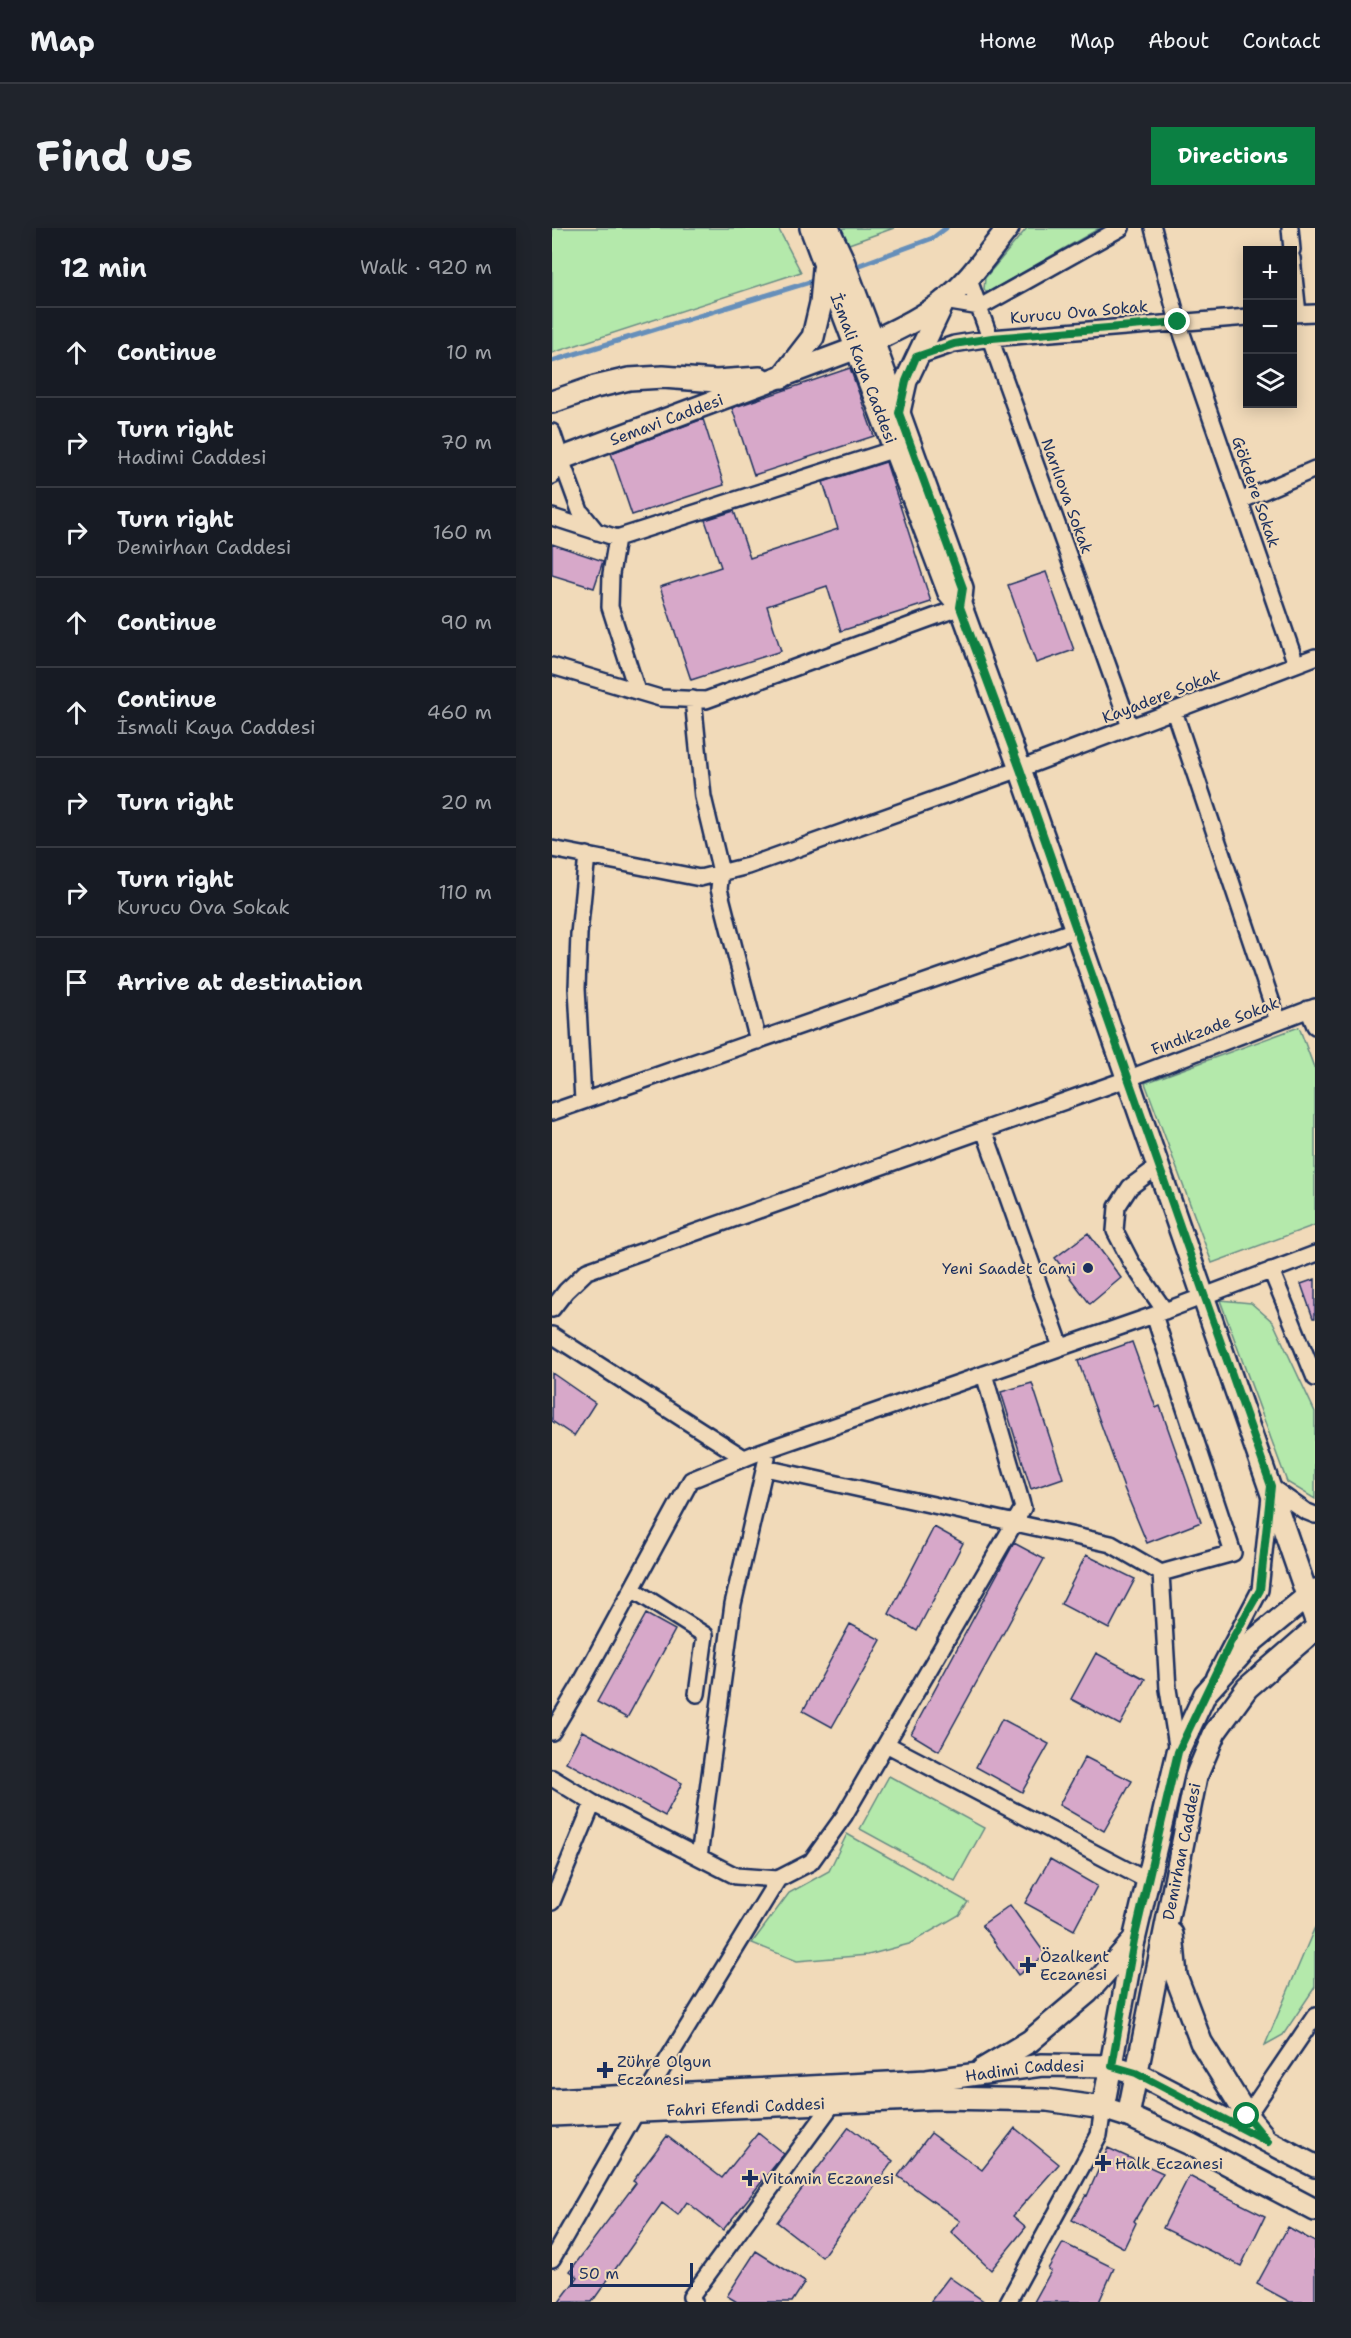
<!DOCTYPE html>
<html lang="en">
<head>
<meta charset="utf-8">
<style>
	:root { --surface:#171b24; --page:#20242c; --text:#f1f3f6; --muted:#9ea1a6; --line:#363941; --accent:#0b8043 }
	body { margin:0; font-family:"Shantell Sans",sans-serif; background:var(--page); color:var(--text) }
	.controls { position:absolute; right:18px; top:18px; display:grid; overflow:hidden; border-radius:0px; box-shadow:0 3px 15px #0003 }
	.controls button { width:54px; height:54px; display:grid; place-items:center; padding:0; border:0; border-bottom:2px solid var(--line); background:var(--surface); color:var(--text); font:30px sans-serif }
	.scale { position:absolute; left:18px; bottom:15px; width:123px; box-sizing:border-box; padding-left:6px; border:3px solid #1b2f5e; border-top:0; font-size:16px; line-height:21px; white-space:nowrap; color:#1b2f5e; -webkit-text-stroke:4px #f1dab9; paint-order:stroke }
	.stop { position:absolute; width:18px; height:18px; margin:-14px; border:4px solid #0b8043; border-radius:50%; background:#fff }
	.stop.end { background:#0b8043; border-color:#fff; box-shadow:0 2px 6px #0008 }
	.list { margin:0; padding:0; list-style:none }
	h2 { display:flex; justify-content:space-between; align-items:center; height:78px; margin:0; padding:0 24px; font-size:26px }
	h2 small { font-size:20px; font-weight:400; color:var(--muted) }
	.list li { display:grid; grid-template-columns:39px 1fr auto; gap:18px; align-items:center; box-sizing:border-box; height:90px; padding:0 24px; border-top:2px solid var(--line) }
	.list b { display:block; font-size:22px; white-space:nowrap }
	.list p { margin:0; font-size:20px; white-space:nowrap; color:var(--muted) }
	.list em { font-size:20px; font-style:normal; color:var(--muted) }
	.icon { flex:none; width:33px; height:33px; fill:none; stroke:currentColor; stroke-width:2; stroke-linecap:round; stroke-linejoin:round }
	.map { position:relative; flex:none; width:763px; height:2074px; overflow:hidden; border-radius:0px }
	header { display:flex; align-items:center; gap:36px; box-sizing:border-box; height:84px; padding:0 30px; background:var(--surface); border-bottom:2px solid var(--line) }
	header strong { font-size:28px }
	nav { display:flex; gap:33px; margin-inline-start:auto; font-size:21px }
	.intro { display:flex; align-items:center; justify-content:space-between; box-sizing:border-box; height:144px; padding:0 36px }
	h1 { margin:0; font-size:42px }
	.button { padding:15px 27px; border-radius:0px; background:var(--accent); color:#fff; font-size:21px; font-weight:700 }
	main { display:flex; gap:36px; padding:0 36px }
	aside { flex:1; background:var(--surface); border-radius:0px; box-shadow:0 3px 15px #0003 }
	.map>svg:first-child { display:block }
</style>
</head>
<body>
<header>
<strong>Map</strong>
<nav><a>Home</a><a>Map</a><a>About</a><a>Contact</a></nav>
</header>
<div class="intro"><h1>Find us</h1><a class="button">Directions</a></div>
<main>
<aside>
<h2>12 min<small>Walk · 920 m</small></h2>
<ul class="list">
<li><svg class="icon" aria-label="ahead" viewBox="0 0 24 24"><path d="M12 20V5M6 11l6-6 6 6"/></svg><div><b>Continue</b></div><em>10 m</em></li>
<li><svg class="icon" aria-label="right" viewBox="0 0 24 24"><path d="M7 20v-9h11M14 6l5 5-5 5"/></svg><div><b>Turn right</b><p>Hadimi Caddesi</p></div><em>70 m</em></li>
<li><svg class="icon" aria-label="right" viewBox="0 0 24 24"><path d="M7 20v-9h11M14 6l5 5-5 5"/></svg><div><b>Turn right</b><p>Demirhan Caddesi</p></div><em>160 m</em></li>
<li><svg class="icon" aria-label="ahead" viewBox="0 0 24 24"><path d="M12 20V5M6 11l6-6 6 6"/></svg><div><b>Continue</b></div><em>90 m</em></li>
<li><svg class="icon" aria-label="ahead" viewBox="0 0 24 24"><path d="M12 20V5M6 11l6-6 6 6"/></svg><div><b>Continue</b><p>İsmali Kaya Caddesi</p></div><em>460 m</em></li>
<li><svg class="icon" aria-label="right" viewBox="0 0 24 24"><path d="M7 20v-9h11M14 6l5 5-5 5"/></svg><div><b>Turn right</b></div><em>20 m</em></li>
<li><svg class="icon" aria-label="right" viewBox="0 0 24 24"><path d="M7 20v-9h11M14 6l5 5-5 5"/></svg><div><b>Turn right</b><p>Kurucu Ova Sokak</p></div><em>110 m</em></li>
<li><svg class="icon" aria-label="arrive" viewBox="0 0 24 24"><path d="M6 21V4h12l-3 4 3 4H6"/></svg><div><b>Arrive at destination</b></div></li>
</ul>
</aside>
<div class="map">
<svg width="763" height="2074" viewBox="0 0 763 2074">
	<rect width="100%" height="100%" fill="#f1dab9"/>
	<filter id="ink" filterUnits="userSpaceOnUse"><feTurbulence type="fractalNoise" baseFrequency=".0167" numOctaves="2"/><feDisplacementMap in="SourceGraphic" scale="12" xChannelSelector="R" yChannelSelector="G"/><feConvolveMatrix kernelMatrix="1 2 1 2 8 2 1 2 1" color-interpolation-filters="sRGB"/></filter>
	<g filter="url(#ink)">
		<!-- green -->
		<path fill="#b4e9ab" stroke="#688c84" stroke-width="1.5" d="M0,0H226L249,44L0,125Z
			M285,0H342L294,17Z
			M475,0H548L435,65L432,61L433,50Z
			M747,799L763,842V997L660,1035L593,855Z
			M668,1072L699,1075L721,1094L763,1184V1271L735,1254Z
			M337,1548L432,1600L403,1653L308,1601Z
			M295,1606L416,1674L407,1687L357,1716L316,1727L245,1733L200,1715L237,1665L277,1643Z
			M763,1699V1759L731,1807L713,1817Z"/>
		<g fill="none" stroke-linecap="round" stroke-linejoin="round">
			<!-- stream -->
			<path stroke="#668fba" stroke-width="5" d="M302,39L381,10L394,0
				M0,133L261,53"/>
		</g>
		<!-- building -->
		<path fill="#d7a8c9" stroke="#1b2f5e" stroke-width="1.5" d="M298,140L322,208L202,247L180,180Z
			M151,191L172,257L80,287L59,225Z
			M334,234L379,374L289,403L275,358L215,378L229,423L139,452L108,359L169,339L153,292L182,283L198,330L286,301L271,254Z
			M0,316L51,333L42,360L0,347Z
			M494,344L522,422L484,435L456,357Z
			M536,1005L569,1050L538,1076L503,1030Z
			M763,1051V1090H761L749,1056Z
			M580,1114L604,1180L608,1178L649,1294L595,1315L572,1260L526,1133Z
			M0,1145L43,1175L22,1208L0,1193Z
			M480,1155L511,1250L479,1261L449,1164Z
			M382,1299L411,1315L365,1403L337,1386Z
			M462,1315L492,1331L387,1523L359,1506Z
			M534,1327L583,1351L557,1401L509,1376Z
			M94,1386L123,1402L75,1490L45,1474Z
			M298,1396L329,1412L280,1499L251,1483Z
			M544,1425L593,1451L568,1497L519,1471Z
			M450,1491L497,1516L470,1564L424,1539Z
			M30,1503L130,1555L113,1588L14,1534Z
			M533,1529L580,1553L552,1603L507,1577Z
			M498,1631L545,1658L522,1702L473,1675Z
			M458,1677L494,1727L466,1747L430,1697Z
			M297,1899L341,1933L270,2029L225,1994Z
			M463,1900L507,1936L461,1988L474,1999L439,2042L399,2004L408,1993L346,1948L379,1905L430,1942Z
			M206,1905L232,1926L171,2002L135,1974L126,1987L110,1975L40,2074H7L26,2049L18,2043L84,1955L81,1953L115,1908L170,1950Z
			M556,1920L611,1945L582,1993L584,1995L572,2020L520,1992L534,1967L535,1968Z
			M637,1948L664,1962L663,1963L713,1988L689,2038L611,2000Z
			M736,1999L763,2014V2074H738L705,2056Z
			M511,2015L562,2040L547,2074H482L499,2043L496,2041Z
			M204,2023L253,2054L240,2074H185L175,2068Z
			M397,2049L433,2074H378Z"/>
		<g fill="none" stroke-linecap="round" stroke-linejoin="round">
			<!-- street casing -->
			<g stroke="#1b2f5e" stroke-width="20">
				<path id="street" d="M601,0L626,94L744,436
					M738,0L740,22
					M740,30L746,86
					M416,49L578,499
					M392,73L428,79L569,0
					M740,86L763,85
					M364,129L402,116L439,110L696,89
					M0,204L9,231L0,248
					M9,231L28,283L45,304
					M688,273L763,241
					M0,289L65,310L343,221
					M65,310L59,346L58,379L85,463
					M0,438L108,470L154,472L409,379
					M141,471L151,569L169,644L167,661L206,813
					M622,483L726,793
					M0,621L148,650L196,638L468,541L763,429
					M756,781L763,798
					M31,873L25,760L27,706L35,627
					M0,884L523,702
					M432,902L509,1119
					M605,939L578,959L565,979L563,1003L579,1034L613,1083
					M719,1042L763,1150
					M0,1081L14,1063L35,1043L575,851L763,779
					M0,1107L192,1230
					M213,1240L559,1316L609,1345L681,1325L602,1087
					M609,1345L616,1461L626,1524
					M80,1361L153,1407L145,1466
					M663,1448L708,1362L719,1259L753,1283L763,1287
					M0,1504L28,1457L139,1252L205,1225L602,1087L763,1026
					M334,1516L596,1653
					M0,1550L41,1575L184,1648L226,1651L259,1634L292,1588L471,1280L432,1146
					M147,1629L181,1376L215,1230
					M0,1674L41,1575
					M695,1888L763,1788
					M0,2031L94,1867L226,1651
					M142,2074L139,2069L285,1870
					M456,2074L547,1907L551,1880"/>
			</g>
			<!-- secondary casing -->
			<g stroke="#1b2f5e" stroke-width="26">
				<g id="secondary">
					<path id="s1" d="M259,0L397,365L409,379L468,541L763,1390"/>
					<path d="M276,0L290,30L321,113L410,360L409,370"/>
					<path d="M230,149L261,109L269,75L272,41"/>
					<path d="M0,174L43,159L77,151L111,149L164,153L208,150"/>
					<path d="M347,184L354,153L392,73"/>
					<path id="s2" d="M0,234L313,117C339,104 367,92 391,74C416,55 436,25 456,0"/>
					<path d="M620,1706L624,1748L649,1814L695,1888L710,1906"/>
					<path d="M431,1841L478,1813L536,1764L582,1712"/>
					<path id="s3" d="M0,1872L375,1853L490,1837L560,1838L584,1845L763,1938"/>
					<path d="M551,1880L582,1712L626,1524L653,1466L702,1412L763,1362"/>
					<path id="s4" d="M0,1887L385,1870L495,1872L551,1880L576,1888L638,1916L763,1982"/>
					<path id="s5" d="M576,1888L644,1549L663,1504L695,1460L763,1401"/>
				</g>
			</g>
			<!-- street -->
			<use href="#street" stroke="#f1dab9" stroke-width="15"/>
			<!-- secondary -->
			<use href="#secondary" stroke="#f1dab9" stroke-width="21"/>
		</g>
	</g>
	<g fill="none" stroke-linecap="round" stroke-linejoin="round" filter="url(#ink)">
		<!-- route -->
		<path stroke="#0b8043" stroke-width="8" d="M626,94L440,110L402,116L364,129L354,153L347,185L411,360L408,379L468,541L719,1258L708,1362L678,1415L626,1524L582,1712L560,1838L584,1845L716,1914L695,1888"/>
	</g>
	<!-- markers -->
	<g fill="#1b2f5e" stroke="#f1dab9" stroke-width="2">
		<circle cx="536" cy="1040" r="6"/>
		<path d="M473 1728h6v6h6v6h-6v6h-6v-6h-6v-6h6z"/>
		<path d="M50 1833h6v6h6v6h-6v6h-6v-6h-6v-6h6z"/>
		<path d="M548 1926h6v6h6v6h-6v6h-6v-6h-6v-6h6z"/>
		<path d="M195 1941h6v6h6v6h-6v6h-6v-6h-6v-6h6z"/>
	</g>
	<g text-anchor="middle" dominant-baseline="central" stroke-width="4.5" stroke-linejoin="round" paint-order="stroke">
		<!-- street labels -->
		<g font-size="16" fill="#1b2f5e" stroke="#f1dab9">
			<text transform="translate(527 84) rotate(-5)">Kurucu Ova Sokak</text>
			<text stroke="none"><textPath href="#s1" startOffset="150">İsmali Kaya Caddesi</textPath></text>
			<text stroke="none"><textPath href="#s2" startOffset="122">Semavi Caddesi</textPath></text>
			<text transform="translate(704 264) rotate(71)">Gökdere Sokak</text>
			<text transform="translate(515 268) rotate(70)">Narılıova Sokak</text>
			<text transform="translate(609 468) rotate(-21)">Kayadere Sokak</text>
			<text transform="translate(663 798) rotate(-21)">Fındıkzade Sokak</text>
			<text stroke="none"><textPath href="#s5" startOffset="270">Demirhan Caddesi</textPath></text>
			<text stroke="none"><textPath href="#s3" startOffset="474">Hadimi Caddesi</textPath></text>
			<text stroke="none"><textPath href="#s4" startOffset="194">Fahri Efendi Caddesi</textPath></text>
		</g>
		<!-- poi labels -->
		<g font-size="16" fill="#1b2f5e" stroke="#f1dab9" text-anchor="start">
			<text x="524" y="1040" text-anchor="end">Yeni Saadet Cami</text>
			<text x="488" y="1728">Özalkent<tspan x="488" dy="18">Eczanesi</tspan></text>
			<text x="65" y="1833">Zühre Olgun<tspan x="65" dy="18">Eczanesi</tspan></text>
			<text x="563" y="1935">Halk Eczanesi</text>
			<text x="210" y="1950">Vitamin Eczanesi</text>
		</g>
	</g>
</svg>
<div class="controls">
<button>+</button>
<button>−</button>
<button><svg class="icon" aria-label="layers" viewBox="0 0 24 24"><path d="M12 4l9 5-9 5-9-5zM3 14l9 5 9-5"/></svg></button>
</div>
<div class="scale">50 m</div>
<div class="stop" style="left:695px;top:1888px"></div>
<div class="stop end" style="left:626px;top:94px"></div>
</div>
</main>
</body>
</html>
